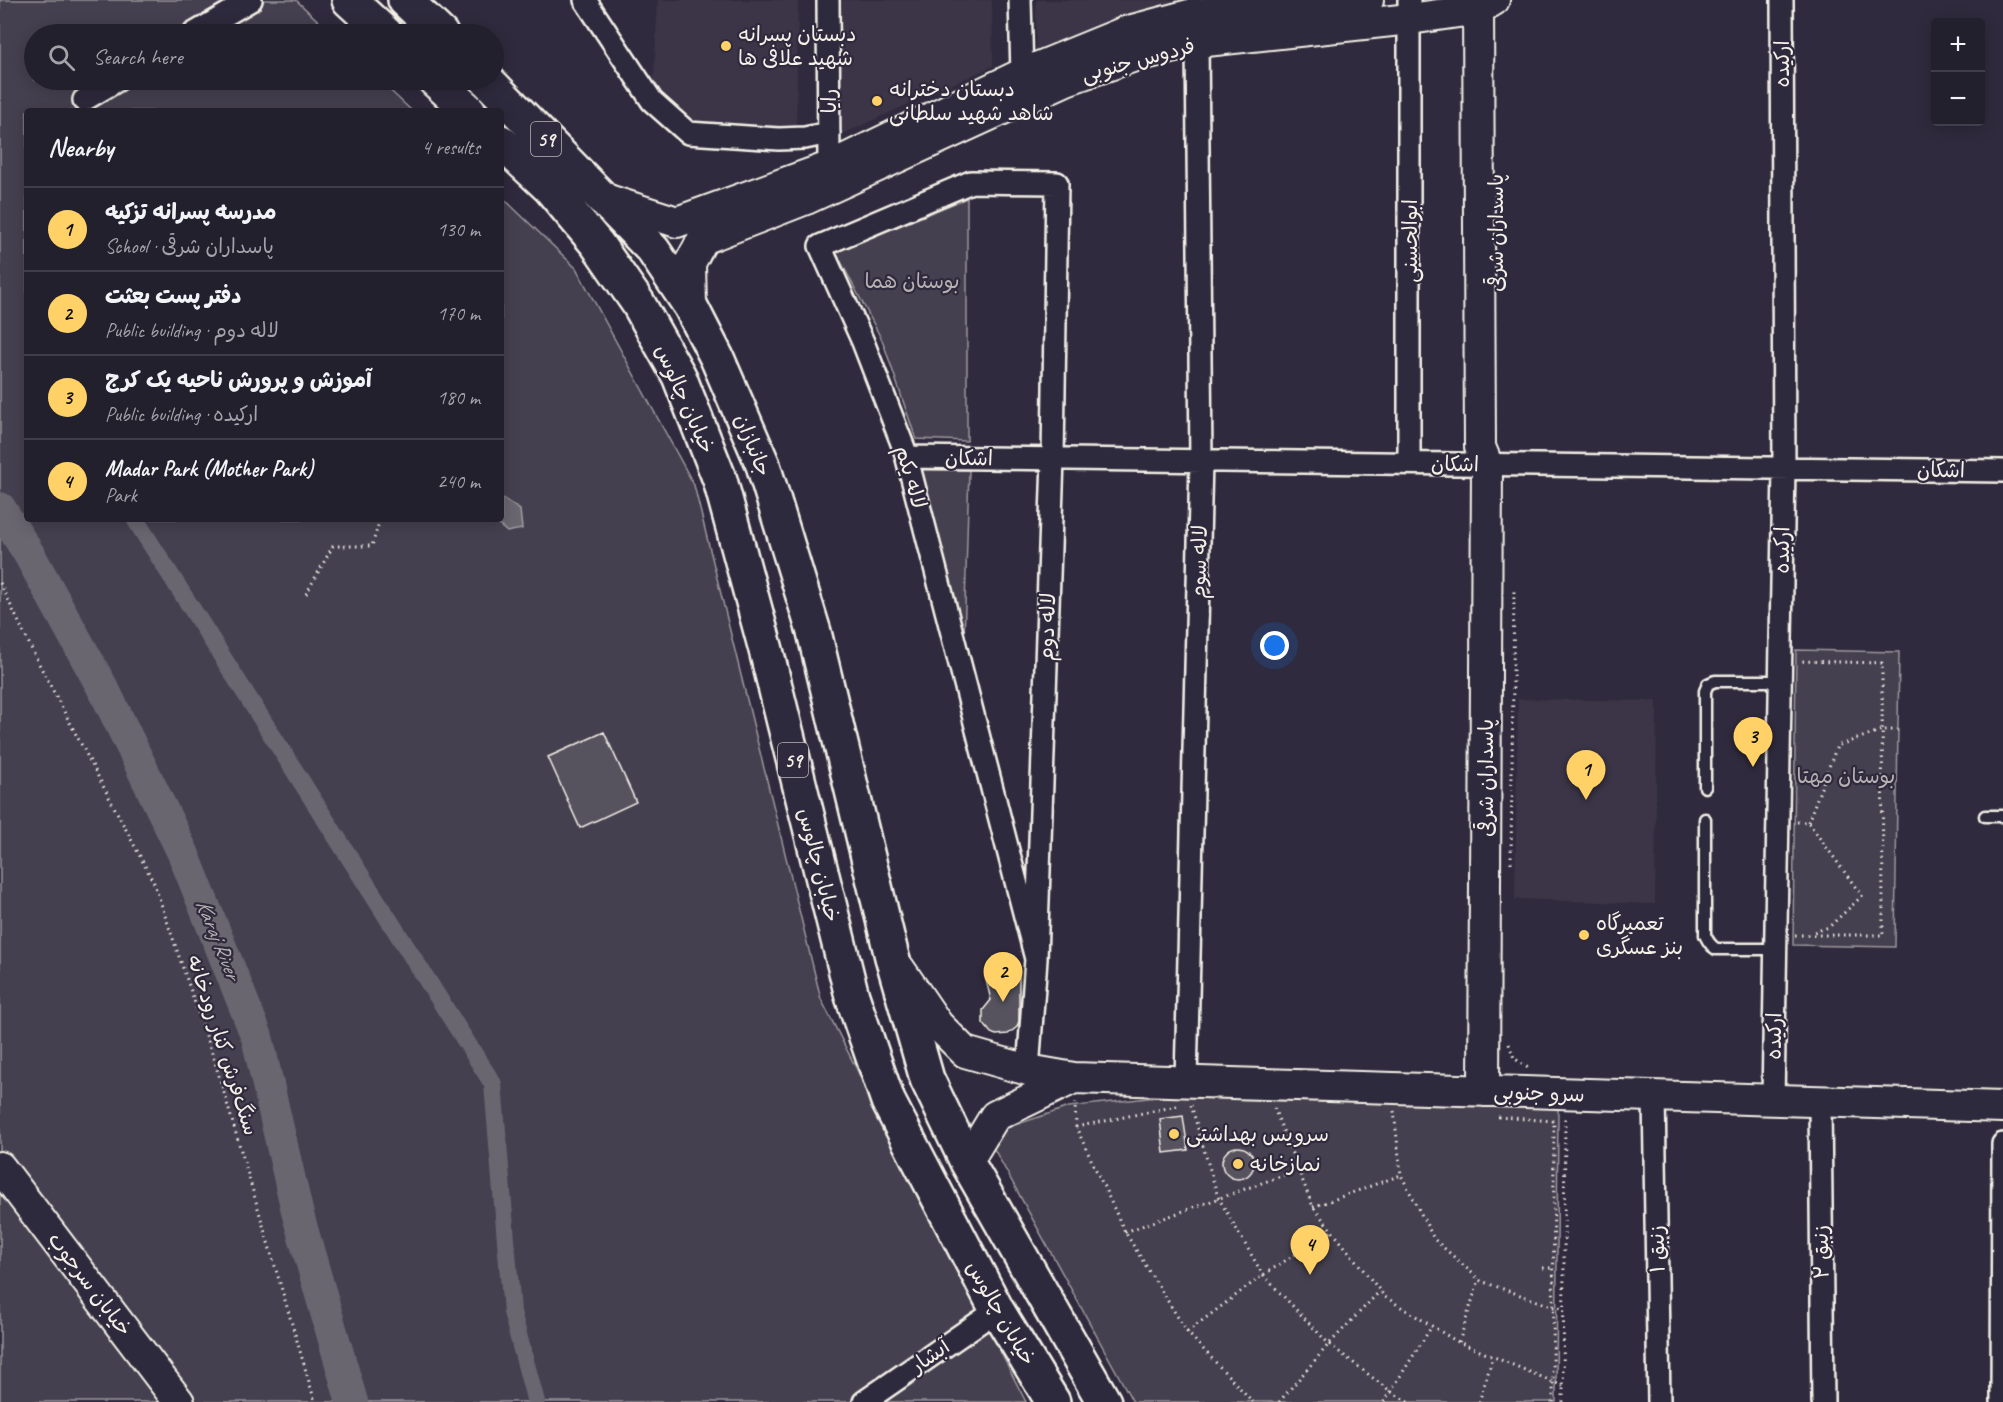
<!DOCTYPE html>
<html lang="en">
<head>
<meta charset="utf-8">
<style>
	:root { --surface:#23202e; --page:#2b2836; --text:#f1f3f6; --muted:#a3a3aa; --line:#403e4a; --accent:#ffd166 }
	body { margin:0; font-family:Caveat,"Playpen Sans Arabic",sans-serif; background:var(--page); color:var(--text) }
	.controls { position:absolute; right:18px; top:18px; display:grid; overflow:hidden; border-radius:6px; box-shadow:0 3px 15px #0003 }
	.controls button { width:54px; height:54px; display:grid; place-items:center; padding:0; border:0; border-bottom:2px solid var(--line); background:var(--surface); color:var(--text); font:30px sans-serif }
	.you { position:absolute; left:1275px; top:646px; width:21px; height:21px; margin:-15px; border:4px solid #fff; border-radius:50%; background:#1a73e8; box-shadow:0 0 0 9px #1a73e833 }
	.badge { display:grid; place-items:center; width:39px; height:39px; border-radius:50%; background:var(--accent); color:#111; font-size:20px; font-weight:700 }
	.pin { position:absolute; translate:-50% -50px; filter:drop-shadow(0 2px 3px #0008) }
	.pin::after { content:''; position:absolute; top:32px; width:21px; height:18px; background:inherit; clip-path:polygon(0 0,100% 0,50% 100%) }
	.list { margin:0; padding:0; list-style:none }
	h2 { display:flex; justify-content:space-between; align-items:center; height:78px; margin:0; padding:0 24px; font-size:26px }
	h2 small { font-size:20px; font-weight:400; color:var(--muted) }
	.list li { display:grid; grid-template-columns:39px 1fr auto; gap:18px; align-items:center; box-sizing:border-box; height:84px; padding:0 24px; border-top:2px solid var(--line) }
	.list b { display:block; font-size:22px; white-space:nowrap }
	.list p { margin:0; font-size:20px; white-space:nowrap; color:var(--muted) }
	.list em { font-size:20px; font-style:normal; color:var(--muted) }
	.icon { flex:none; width:33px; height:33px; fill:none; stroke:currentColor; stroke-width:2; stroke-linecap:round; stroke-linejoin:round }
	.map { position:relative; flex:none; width:2003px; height:1402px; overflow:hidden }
	.search { position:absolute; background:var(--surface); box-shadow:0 3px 15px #0003; left:24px; top:24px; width:480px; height:66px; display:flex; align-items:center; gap:15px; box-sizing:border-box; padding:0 21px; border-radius:33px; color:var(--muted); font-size:22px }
	.panel { position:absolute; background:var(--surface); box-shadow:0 3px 15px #0003; left:24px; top:108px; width:480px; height:414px; border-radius:6px }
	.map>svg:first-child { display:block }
</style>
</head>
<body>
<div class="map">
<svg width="2003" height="1402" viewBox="0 0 2003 1402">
	<rect width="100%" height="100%" fill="#2f2a3d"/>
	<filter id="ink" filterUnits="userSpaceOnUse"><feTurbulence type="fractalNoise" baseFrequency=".0167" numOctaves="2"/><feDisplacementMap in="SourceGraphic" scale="12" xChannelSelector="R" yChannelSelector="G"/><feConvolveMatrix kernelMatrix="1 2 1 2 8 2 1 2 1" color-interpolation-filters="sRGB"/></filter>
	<g filter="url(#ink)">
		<!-- built -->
		<path fill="#3b3647" d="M658,0H798L796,132L690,126L653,93Z
			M840,0H992L993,66L838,136Z
			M1036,0H1173V10L1036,61Z
			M1518,699L1657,701L1655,904L1515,899Z"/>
		<!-- green -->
		<path fill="#454050" stroke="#9c989c" stroke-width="1.5" d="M0,0H296L332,34H34V80H379L412,111H27V519H501V196L576,268L694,485L821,999L1026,1402H0Z
			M967,198V441L916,439L883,342L836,252Z
			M914,470H969L963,676Z
			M1796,650L1899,652L1895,947L1793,945Z
			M1183,1094L1558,1107L1556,1402H1133L993,1147L1000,1130L1069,1107Z"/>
		<!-- water -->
		<path fill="#6a6670" stroke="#a19ea0" stroke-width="1.5" d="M501,497L520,510L522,529L507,532L492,519H501Z"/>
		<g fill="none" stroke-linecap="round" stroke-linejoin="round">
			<!-- canal -->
			<path stroke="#6a6670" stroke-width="18" d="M135,519L493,1084L512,1312L536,1402"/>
			<!-- river -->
			<path stroke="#6a6670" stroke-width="32" d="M0,508L29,554L106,694L183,853L257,1037L298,1215L352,1402"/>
		</g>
		<!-- building -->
		<path fill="#56525f" stroke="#f4f1e8" stroke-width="1.5" d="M604,732L636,802L580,828L548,757Z
			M1009,971H1019V1021L1017,1027L1008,1034L996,1035L991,1033L983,1023V1010L991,1000L985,976Z
			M1183,1116L1188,1150L1164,1153L1160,1119Z
			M1222 1163a16 16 0 1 1 32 0a16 16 0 1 1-32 0Z"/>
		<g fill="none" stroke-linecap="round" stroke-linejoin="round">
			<!-- lane casing -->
			<g stroke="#f4f1e8" stroke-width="15">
				<path id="lane" d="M1705,787V691L1708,684L1715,681H1780
					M1985,816H2003
					M1705,819V935C1708,941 1710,945 1716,949H1775"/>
			</g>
			<!-- street casing -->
			<g stroke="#f4f1e8" stroke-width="26">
				<path id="street" d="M585,0L652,101L688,133L779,139L805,138L829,133
					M828,0L829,167
					M1020,0L1022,74
					M1409,0V463
					M193,34L251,0
					M84,100L118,80
					M907,457L2003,471
					M1028,1070L1036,959L1053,459L1057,183L971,182L820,246L863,342L905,451L1036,959
					M1186,1081L1201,461L1197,42L1196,29
					M1654,1096L1659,1402
					M1773,1100L1784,468L1782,0
					M1820,1102L1823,1402
					M864,1402L997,1310
					M2002,1402L2003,1144"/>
			</g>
			<!-- secondary casing -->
			<g stroke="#f4f1e8" stroke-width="34">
				<path id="secondary" d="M1478,0L1480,447L1487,464L1484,1091
					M605,199L677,222L829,167L1022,74L1125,32L1193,14L1368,0
					M691,307L690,263L703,239L806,199L1066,80L1132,57L1197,42L1410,19L1479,9L1494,0
					M899,968L938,1025L965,1052L1028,1070L1074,1078L2003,1107
					M967,1162L995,1116L1074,1078
					M0,1167L179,1402"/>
			</g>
			<!-- highway casing -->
			<g stroke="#f4f1e8" stroke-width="38">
				<path id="highway" d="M349,0L386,34
					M405,0L441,34
					M435,80L469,111
					M487,80L653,250L691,307L717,358L763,465L814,632L892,957L927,1079L967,1162L1104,1402
					M501,142L550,188L597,244L638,303L679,376L720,480L766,650L852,996L888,1101L997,1310L1053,1402"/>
			</g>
			<!-- path -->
			<path stroke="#f4f1e8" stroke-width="3" stroke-dasharray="1.5 4.5" stroke-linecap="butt" d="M0,583L37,660L154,883L214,1059L315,1402
				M306,594L333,546H372L380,519
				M1797,822H1808L1862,896L1829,927L1811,933
				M1808,822L1837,746L1882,730H1898
				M1511,863L1514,587
				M1795,935H1883L1882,663L1798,661
				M1509,1044L1514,1058L1528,1068
				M1075,1102L1076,1127
				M1191,1105L1218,1197L1263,1275L1329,1344L1390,1391L1408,1402
				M1177,1106L1076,1127L1125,1232L1187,1332L1253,1402
				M1274,1108L1313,1207L1385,1297L1456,1341L1563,1386
				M1394,1111L1401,1175L1434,1239L1481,1281L1554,1307L1563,1308
				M1498,1117L1554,1121L1553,1402
				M1313,1207L1401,1175
				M1125,1232L1298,1170
				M1543,1268H1554
				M1187,1332L1263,1275L1332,1231
				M1459,1342L1479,1279
				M1279,1402L1329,1344L1380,1291
				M1384,1402L1432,1326
				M1479,1402L1493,1357
				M1563,1402L1565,1116"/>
			<!-- lane -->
			<use href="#lane" stroke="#2f2a3d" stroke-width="10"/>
			<!-- street -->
			<use href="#street" stroke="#2f2a3d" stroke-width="21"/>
			<!-- secondary -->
			<use href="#secondary" stroke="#2f2a3d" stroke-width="30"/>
			<!-- highway -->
			<use href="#highway" stroke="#2f2a3d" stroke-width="33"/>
		</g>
	</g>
	<!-- markers -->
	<g fill="#ffd166" stroke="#2f2a3d" stroke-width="2">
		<circle cx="726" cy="46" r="6"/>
		<circle cx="877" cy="101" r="6"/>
		<circle cx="1584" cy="935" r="6"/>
		<circle cx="1174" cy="1134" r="6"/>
		<circle cx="1238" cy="1164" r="6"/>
	</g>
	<g text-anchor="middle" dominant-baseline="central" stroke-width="4.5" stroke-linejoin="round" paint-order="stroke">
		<!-- shield labels -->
		<g fill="#2f2a3d" stroke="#b9b5b5" stroke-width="1.5">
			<rect x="531" y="122" width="30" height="34" rx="4.5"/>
			<rect x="778" y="743" width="30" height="34" rx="4.5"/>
		</g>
		<g font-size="20" font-weight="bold" fill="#f4f1e8">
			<text x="546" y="139">59</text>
			<text x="793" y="760">59</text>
		</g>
		<!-- poi labels -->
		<g font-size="21" fill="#f4f1e8" stroke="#2f2a3d" text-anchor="start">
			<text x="738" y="34">دبستان پسرانه<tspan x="738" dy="24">شهید علافی ها</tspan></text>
			<text x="889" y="89">دبستان دخترانه<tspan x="889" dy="24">شاهد شهید سلطانی</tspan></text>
			<text x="1596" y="923">تعمیرگاه<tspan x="1596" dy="24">بنز عسگری</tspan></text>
			<text x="1186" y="1134">سرویس بهداشتی</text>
			<text x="1250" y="1164">نمازخانه</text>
		</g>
		<!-- street labels -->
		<g font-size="21" fill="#f4f1e8" stroke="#2f2a3d">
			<text transform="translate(1138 60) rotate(-15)">فردوس جنوبی</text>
			<text transform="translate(1782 64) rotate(-90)">ارکیده</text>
			<text transform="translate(829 101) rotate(-90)">رایا</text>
			<text transform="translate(1496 233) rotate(-90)">پاسداران شرقی</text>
			<text transform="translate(1410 241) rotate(-90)">ابوالحسنی</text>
			<text transform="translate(685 399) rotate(66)">خیابان چالوس</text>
			<text transform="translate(753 445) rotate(68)">جانبازان</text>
			<text transform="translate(969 458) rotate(1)">اشکان</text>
			<text transform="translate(1455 464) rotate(1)">اشکان</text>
			<text transform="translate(1941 470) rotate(1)">اشکان</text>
			<text transform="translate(911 477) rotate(74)">لاله یکم</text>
			<text transform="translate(1782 550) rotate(-89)">ارکیده</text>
			<text transform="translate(1199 562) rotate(-89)">لاله سوم</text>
			<text transform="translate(1047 627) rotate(-88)">لاله دوم</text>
			<text transform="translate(1486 778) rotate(-90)">پاسداران شرقی</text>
			<text transform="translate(819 865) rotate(76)">خیابان چالوس</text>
			<text transform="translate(1774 1036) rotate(-89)">ارکیده</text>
			<text transform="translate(223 1045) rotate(72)">سنگ‌فرش کنار رودخانه</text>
			<text transform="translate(1539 1093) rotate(2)">سرو جنوبی</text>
			<text transform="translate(1657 1249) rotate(-91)">زنبق ۱</text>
			<text transform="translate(1821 1252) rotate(-91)">زنبق ۲</text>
			<text transform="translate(90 1284) rotate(53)">خیابان سرجوب</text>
			<text transform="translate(1001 1313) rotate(60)">خیابان چالوس</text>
			<text transform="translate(930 1356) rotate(-35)">آبشار</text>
		</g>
		<!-- park labels -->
		<g font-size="21" fill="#b7b3b3" stroke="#2f2a3d">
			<text x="912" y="281">بوستان هما</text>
			<text x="1846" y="776">بوستان مهتا</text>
		</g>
		<!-- water labels -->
		<g font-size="22" font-style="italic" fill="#b6b2b2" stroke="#2f2a3d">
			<text transform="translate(218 939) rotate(68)">Karaj River</text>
		</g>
	</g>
</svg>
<div class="controls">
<button>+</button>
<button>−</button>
</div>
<div class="you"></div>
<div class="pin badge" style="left:1586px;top:800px">1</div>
<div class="pin badge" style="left:1003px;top:1002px">2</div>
<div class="pin badge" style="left:1753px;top:767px">3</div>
<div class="pin badge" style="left:1310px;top:1275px">4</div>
<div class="search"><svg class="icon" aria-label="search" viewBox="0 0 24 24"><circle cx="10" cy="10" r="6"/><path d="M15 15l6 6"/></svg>Search here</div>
<section class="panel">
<h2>Nearby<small>4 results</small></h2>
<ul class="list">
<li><span class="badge">1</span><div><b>مدرسه پسرانه تزکیه</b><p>School · پاسداران شرقی</p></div><em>130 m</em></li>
<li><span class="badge">2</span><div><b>دفتر پست بعثت</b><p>Public building · لاله دوم</p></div><em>170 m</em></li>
<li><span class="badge">3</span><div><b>آموزش و پرورش ناحیه یک کرج</b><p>Public building · ارکیده</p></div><em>180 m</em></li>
<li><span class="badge">4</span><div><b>Madar Park (Mother Park)</b><p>Park</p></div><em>240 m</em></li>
</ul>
</section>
</div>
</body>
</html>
